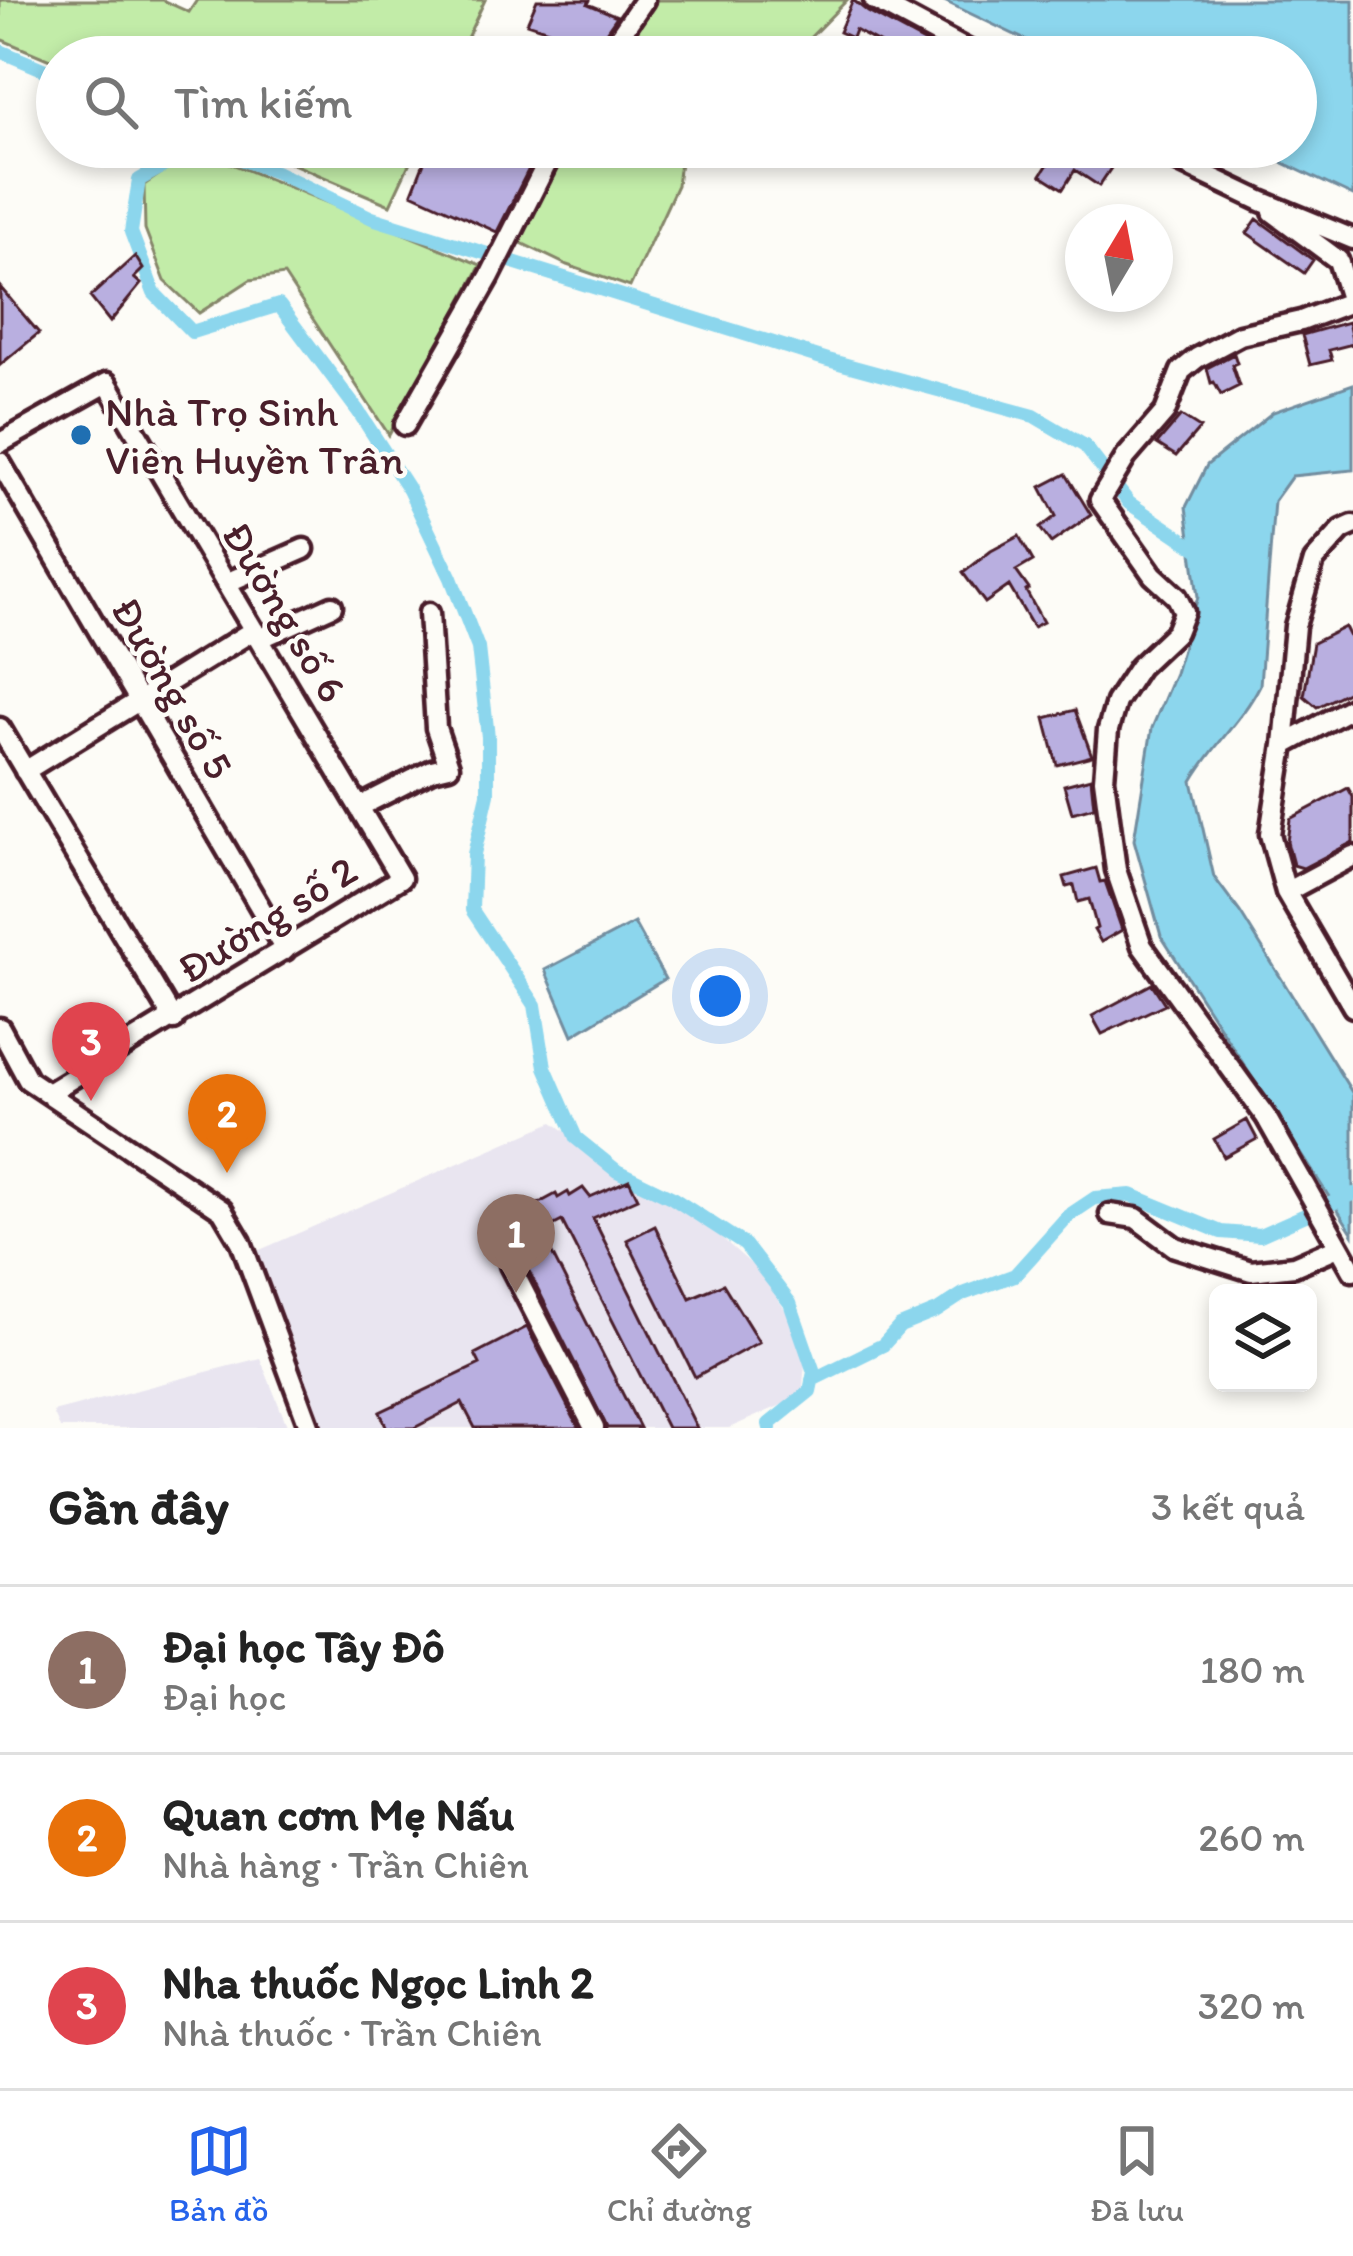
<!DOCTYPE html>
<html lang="vi">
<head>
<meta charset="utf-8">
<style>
	:root { --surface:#fff; --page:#f6f6f6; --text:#222; --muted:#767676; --line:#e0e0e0; --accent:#2563eb }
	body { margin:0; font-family:Itim,sans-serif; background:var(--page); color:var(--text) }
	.controls { position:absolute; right:36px; bottom:36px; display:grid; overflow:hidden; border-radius:18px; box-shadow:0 6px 18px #0003 }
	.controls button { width:108px; height:108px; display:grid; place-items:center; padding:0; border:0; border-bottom:3px solid var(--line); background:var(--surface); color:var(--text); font:60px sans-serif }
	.compass { position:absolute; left:1065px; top:204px; width:108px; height:108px; border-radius:50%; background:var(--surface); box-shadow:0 6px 18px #0003; rotate:10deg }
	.you { position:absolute; left:720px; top:996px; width:42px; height:42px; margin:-30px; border:9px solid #fff; border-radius:50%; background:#1a73e8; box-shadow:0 0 0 18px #1a73e833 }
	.badge { display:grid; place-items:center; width:78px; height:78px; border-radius:50%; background:var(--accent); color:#fff; font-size:39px; font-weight:700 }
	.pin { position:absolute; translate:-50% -99px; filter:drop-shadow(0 3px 6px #0008) }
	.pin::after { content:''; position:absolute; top:63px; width:42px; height:36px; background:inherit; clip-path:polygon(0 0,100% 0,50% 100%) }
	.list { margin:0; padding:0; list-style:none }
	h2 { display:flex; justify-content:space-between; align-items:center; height:156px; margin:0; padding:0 48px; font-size:51px }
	h2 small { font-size:39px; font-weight:400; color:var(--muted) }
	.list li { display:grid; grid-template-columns:78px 1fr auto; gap:36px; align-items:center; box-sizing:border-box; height:168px; padding:0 48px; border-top:3px solid var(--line) }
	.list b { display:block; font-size:45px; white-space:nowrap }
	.list p { margin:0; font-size:39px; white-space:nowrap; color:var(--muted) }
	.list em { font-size:39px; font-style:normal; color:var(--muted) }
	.icon { flex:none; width:66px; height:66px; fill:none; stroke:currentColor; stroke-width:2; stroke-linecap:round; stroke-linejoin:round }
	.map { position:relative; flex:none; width:1353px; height:1428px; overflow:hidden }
	.search { position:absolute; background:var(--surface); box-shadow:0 6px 18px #0003; left:36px; right:36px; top:36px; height:132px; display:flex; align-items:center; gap:30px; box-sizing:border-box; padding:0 42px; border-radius:66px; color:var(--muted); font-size:45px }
	.sheet { height:660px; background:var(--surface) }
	nav { display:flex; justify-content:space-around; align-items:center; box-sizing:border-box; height:168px; border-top:3px solid var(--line); background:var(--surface); font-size:33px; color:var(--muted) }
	nav a { display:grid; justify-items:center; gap:6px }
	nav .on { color:var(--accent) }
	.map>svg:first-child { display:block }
</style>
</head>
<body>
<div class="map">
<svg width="1353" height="1428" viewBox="0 0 1353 1428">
	<rect width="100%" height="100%" fill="#fdfcf7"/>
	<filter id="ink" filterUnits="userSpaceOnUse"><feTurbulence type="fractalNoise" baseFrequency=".00833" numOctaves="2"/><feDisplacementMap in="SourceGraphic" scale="24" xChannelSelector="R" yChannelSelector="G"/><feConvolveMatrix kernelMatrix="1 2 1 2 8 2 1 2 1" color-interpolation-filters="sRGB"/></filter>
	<g filter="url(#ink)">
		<!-- built -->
		<path fill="#e9e5f0" d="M553,1122L634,1184L707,1225L759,1271L788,1314L805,1363L802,1396L729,1428H310L246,1256Z
			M260,1358L288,1428H60L53,1412Z"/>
		<!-- green -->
		<path fill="#c2eca8" stroke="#86866a" stroke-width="3" d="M0,0H162L189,12L197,0H485L458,57H57V63L0,39Z
			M638,0H847L791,57H599Z
			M253,147H417L390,205Z
			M551,147H691L680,162L677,185L630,287L567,265L505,235Z
			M210,155L481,265L389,435L284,275L250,280L199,313L165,281L145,229L144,185L169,168Z"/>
		<!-- water -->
		<path fill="#8cd6ed" stroke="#728d9f" stroke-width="3" d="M942,0H1353V196L1250,147H1296V57H1061Z
			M1353,384V470L1292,476L1274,501L1260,685C1242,721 1212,746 1192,781L1214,877L1240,912L1353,1094V1234L1161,936L1134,840L1152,728L1175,673L1198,597L1186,507L1207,465L1273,412Z
			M634,923L665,979L573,1035L545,970Z"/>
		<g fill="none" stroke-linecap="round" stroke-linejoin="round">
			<!-- canal -->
			<path stroke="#8cd6ed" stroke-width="14" d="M0,51L57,75
				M197,147L139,180L131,232L154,293L192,332L279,305L358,411L409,490L451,578L478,648L488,737V794L474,854L472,910L535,1005L545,1067L576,1138L617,1171L671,1197L745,1245L790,1303L814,1372L810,1391L769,1424L770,1428
				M207,147L276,172L372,218L828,360L1034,416L1085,446L1129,503L1205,554
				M812,1380L883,1345L900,1326L937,1311L963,1294L1015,1275L1068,1216L1095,1198L1131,1195L1221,1232L1260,1235L1353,1194"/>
		</g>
		<!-- building -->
		<path fill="#b9afe0" stroke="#4a1f2b" stroke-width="3" d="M537,0H590L588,4L617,16L596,46L527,23Z
			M853,0L868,12L952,57H904L855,30L852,38L839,32Z
			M430,147H540L497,232L412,193Z
			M1059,147H1088L1105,158L1108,154L1117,159L1099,186L1075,170L1063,189L1041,175Z
			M1257,219L1313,260L1304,273L1247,233Z
			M135,256L143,269L134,278L141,284L110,322L90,297Z
			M0,287L39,333L0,365Z
			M1348,322L1353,344L1329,350L1332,360L1310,365L1302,335Z
			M1234,354L1237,363L1232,365L1239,386L1221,395L1214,382L1211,383L1207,368Z
			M1181,416L1200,428L1176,456L1157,444Z
			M1066,474L1091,515L1051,543L1040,528L1056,516L1041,487Z
			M1019,536L1033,561L1016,571L1029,589L1026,591L1043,622L1033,627L1009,586L985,603L963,573L991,551Z
			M1345,627L1353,643V689L1317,707L1304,696L1313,643Z
			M1075,710L1092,756L1057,765L1045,718Z
			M1091,778L1094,807L1072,813L1064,785Z
			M1348,788L1353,797V842L1303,868L1293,865L1287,842L1290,819Z
			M1096,868L1100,882L1105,881L1122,930L1101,942L1094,930L1097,928L1089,899L1078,902L1074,885L1067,887L1064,877Z
			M1152,984L1165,1004L1102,1034L1092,1016Z
			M1247,1120L1257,1139L1224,1157L1214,1139Z
			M629,1180L638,1198L593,1218L697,1428H667L562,1221L541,1232L640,1428H607L516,1245L504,1251L493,1228L556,1194L558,1198L568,1192L570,1196L583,1188L590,1197Z
			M655,1226L690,1298L723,1284L759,1342L695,1377L627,1240Z
			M527,1327L579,1428H475L462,1403L414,1428H387L380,1412L480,1364L475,1354Z"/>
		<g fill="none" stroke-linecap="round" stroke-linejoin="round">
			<!-- minor casing -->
			<g stroke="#4a1f2b" stroke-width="27">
				<path id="minor" d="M874,0L980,57
					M605,57L644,0
					M1148,147L1261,201L1353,239
					M1273,212L1338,260L1351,302
					M1353,301L1301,321L1240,335L1197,358L1181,371L1165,412L1126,457L1100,500L1153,575L1177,597L1184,612L1176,632L1139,667L1116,702L1108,730L1104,779L1116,870L1142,946L1266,1117L1353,1271
					M405,425L490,276L555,147
					M0,443L107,383L401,878L48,1093
					M0,462L285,950
					M1353,525L1342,530L1314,561L1295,626L1284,745L1270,834L1286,892L1353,1007
					M226,583L304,549
					M259,639L332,606
					M0,728L174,1020
					M1284,745L1353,707
					M25,771L254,630
					M359,807L432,770L449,766L436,728L429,613
					M1286,892L1353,856
					M0,1028L28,1080L222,1210L241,1242L310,1428
					M1110,1214L1136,1218L1175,1247L1251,1271L1294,1266L1338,1247
					M510,1265L594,1428"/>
			</g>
			<!-- minor -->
			<use href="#minor" stroke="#fdfcf7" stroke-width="18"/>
		</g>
	</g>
	<!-- markers -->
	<circle fill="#1f6fb2" stroke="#fdfcf7" stroke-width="4.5" cx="81" cy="435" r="12"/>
	<g text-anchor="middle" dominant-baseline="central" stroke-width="9" stroke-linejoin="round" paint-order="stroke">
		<!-- poi labels -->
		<g font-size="42" fill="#4a1f2b" stroke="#fdfcf7" text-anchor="start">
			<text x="105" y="411">Nhà Trọ Sinh<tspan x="105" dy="48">Viên Huyền Trân</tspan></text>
		</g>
		<!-- street labels -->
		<g font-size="42" fill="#4a1f2b" stroke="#fdfcf7">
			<text transform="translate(285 612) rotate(59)">Đường số 6</text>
			<text transform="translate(173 688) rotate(60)">Đường số 5</text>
			<text transform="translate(267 919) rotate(-32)">Đường số 2</text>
		</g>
	</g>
</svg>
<div class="controls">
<button><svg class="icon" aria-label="layers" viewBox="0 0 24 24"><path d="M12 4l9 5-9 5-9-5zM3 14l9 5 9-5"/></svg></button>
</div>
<svg class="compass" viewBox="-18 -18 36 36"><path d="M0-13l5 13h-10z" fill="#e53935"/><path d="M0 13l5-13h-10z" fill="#767676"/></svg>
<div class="you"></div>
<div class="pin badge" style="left:516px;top:1293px;background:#8d6e63">1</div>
<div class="pin badge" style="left:227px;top:1173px;background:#e8710a">2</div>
<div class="pin badge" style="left:91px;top:1101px;background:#e0444e">3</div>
<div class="search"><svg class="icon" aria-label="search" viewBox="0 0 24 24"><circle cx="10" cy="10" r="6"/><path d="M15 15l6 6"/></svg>Tìm kiếm</div>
</div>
<section class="sheet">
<h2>Gần đây<small>3 kết quả</small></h2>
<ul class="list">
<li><span class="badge" style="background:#8d6e63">1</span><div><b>Đại học Tây Đô</b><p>Đại học</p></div><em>180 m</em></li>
<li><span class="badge" style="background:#e8710a">2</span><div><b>Quan cơm Mẹ Nấu</b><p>Nhà hàng · Trần Chiên</p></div><em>260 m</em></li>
<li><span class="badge" style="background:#e0444e">3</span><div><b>Nha thuốc Ngọc Linh 2</b><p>Nhà thuốc · Trần Chiên</p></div><em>320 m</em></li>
</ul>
</section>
<nav>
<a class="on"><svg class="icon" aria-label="map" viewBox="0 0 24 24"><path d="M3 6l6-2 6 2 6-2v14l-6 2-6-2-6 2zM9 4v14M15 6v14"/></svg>Bản đồ</a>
<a><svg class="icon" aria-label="directions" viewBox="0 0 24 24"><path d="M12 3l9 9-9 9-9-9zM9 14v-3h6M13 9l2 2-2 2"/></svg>Chỉ đường</a>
<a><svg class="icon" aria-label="saved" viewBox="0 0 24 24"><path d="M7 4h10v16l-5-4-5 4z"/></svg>Đã lưu</a>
</nav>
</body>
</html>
